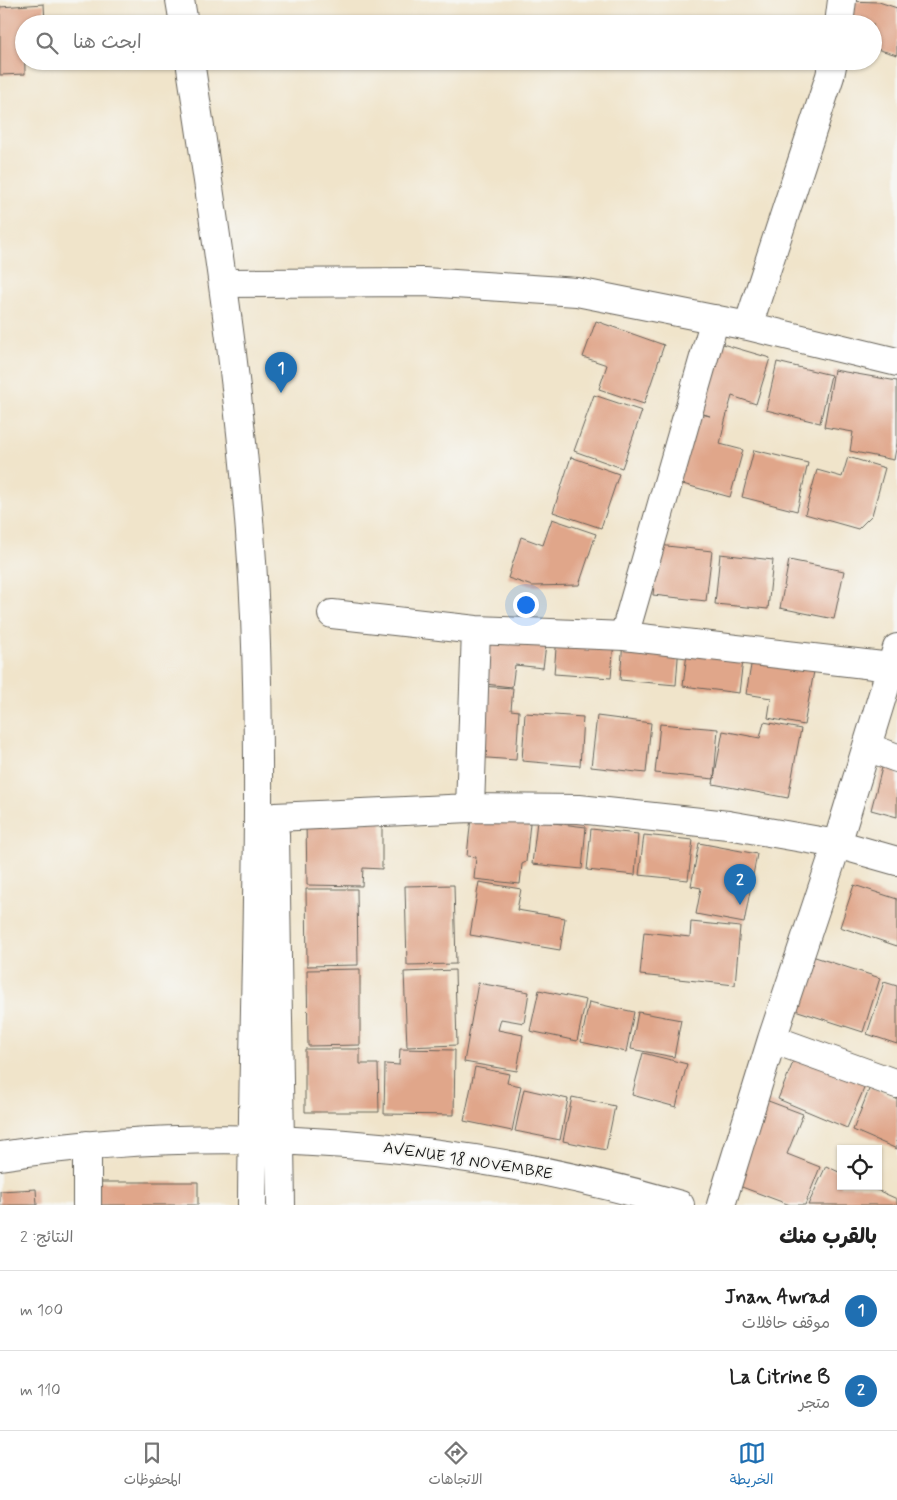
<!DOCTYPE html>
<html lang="ar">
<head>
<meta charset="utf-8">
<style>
	:root { --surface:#fff; --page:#f6f6f6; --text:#222; --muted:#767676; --line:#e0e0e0; --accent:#1f6fb2 }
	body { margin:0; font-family:Mynerve,"Playpen Sans Arabic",sans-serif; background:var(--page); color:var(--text); direction:rtl }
	.controls { position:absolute; right:15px; bottom:15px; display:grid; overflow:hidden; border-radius:0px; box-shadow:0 1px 4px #0004 }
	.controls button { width:45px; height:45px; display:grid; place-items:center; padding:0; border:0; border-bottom:1px solid var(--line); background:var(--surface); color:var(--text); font:25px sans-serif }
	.you { position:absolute; left:525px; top:604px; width:18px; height:18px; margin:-12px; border:4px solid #fff; border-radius:50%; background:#1a73e8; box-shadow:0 0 0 8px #1a73e833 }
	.badge { display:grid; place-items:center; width:32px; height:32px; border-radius:50%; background:var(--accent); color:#fff; font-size:16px; font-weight:700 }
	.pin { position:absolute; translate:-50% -41px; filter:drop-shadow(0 1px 2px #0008) }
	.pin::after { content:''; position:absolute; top:26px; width:18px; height:15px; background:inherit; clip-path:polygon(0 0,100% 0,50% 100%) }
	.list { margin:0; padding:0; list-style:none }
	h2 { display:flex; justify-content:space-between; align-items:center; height:65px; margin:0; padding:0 20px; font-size:21px }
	h2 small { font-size:16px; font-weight:400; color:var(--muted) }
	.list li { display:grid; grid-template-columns:32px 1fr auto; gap:15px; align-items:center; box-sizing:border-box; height:80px; padding:0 20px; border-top:1px solid var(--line) }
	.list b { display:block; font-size:19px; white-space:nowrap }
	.list p { margin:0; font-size:16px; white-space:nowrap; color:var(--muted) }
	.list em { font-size:16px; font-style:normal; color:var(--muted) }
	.icon { flex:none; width:28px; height:28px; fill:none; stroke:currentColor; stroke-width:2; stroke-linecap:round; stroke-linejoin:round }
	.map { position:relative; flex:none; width:897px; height:1205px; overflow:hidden; direction:ltr }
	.search { position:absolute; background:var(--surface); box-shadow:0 1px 4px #0004; left:15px; right:15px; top:15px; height:55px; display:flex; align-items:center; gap:12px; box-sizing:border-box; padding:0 18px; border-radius:28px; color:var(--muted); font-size:19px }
	.sheet { height:225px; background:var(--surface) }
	nav { display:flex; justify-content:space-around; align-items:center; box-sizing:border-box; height:70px; border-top:1px solid var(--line); background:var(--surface); font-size:14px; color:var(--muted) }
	nav a { display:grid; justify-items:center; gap:2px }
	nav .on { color:var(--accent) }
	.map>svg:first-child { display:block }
</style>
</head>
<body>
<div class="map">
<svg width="897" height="1205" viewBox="0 0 897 1205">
	<rect width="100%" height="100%" fill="#f6f6f2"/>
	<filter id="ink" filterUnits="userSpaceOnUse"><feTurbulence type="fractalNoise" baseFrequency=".02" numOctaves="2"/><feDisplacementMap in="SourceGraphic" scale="10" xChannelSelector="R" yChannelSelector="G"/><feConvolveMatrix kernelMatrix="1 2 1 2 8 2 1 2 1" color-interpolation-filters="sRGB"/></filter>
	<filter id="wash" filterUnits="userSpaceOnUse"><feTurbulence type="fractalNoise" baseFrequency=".0096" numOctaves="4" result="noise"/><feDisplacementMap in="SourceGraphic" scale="20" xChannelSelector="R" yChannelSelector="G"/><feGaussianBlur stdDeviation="1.12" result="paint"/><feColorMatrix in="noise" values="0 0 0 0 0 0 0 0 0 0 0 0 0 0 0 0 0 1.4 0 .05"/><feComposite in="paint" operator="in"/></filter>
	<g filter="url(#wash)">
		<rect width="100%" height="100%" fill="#f0e4ca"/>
		<g id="blocks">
			<!-- building -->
			<path fill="#e0a68a" d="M847,1L879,2L897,8V55L873,48V24H845Z
				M44,4L45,24H24L25,74L0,75V7Z
				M596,321L664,345L644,404L599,389L607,365L583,357Z
				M712,341L770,358L756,404L732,396L725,421L720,444L743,450L730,497L679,483L692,412L710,416L691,410Z
				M777,362L831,375L820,423L766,410Z
				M834,370L897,381V443L894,460L850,451L853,432L824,427Z
				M594,395L642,411L622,468L574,451Z
				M754,450L808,463L797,511L742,497Z
				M571,457L619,474L601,528L553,512Z
				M848,457L885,468L872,515L858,529L805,514L817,470L842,477Z
				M552,519L596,534L579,585L532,586L508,578L521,537L543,545Z
				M658,545L712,551L706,601L653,595Z
				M720,554L773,560L768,609L715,604Z
				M789,560L844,571L834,619L780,608Z
				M482,630L547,637L543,668L515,665L512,687L476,683Z
				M557,636L614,640L611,678L554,674Z
				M623,640L679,645L676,685L620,680Z
				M688,645L744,652L739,693L683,686Z
				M753,654L815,666L804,725L768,718L771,698L746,694Z
				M478,686L513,688L511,710L519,711L516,760L474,757Z
				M525,713L583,717L580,766L522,761Z
				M597,716L651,723L646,773L591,767Z
				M764,722L801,729L788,798L713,784L723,731L760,738Z
				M660,724L718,729L714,779L655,773Z
				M883,764L897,768V817L871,810Z
				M471,817L530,823L526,862L522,864L520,884L474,879L476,857L467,856Z
				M306,821H382V869L363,868L362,886L307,885Z
				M537,821L586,827L582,869L532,864Z
				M591,829L638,834L635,875L587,870Z
				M644,835L693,840L688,880L639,875Z
				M699,843L757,854L744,923L696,914L701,888L691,886Z
				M479,882L521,889L517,910L565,918L560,950L470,935Z
				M454,885L456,964L407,965L405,886Z
				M854,885L897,899V946L840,927Z
				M306,889H357L358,965L307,966Z
				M691,922L740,927L735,985L640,975L644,932L690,937Z
				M812,956L880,978L863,1032L795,1010Z
				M360,969V1045L308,1046L307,970Z
				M455,970L457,1045L407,1047L404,972Z
				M884,982L897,986V1044L867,1034Z
				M478,983L529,992L524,1023L501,1019L498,1030L523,1035L517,1071L464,1062Z
				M539,990L586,1000L577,1041L530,1031Z
				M589,1002L634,1012L626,1052L581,1042Z
				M638,1012L681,1020L674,1057L631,1049Z
				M305,1049H360V1064H378L379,1112H305Z
				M400,1049L455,1050L454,1115L384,1114L385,1064L399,1065Z
				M643,1053L687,1064L676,1107L632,1095Z
				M796,1055L866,1084L847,1128L778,1099Z
				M475,1067L509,1074L507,1083L521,1086L512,1131L464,1121Z
				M870,1087L897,1099V1149L853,1130Z
				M524,1089L568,1099L560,1140L515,1131Z
				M572,1097L615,1106L606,1150L563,1141Z
				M763,1099L803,1114L787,1154L820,1167L805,1205H790L731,1183Z
				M826,1166L841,1173V1186H868L897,1199V1205H808Z
				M96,1182H198V1205H96Z
				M36,1189L37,1205H0V1191Z"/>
		</g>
	</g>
	<g filter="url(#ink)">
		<use href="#blocks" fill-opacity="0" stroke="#666259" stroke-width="1"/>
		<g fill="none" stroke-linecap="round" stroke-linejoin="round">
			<!-- minor casing -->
			<g stroke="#666259" stroke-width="30">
				<path id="minor" d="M839,24L842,0
					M224,283L424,282L577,292L748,326L897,362
					M748,326L830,76L833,61
					M332,614L476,630L624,636L891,667
					M624,636L715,319
					M867,747L897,758
					M470,808L476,630
					M275,817L470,808L579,809L728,825L837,844L897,861
					M772,1039L897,1084
					M0,1156C227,1122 460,1141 680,1205
					M87,1205V1145
					M721,1205L772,1039L837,844L897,648"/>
			</g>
			<!-- major casing -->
			<g stroke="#666259" stroke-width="30">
				<path id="major" d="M180,0L184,24
					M190,61C218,246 247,430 255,617C263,813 253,1009 252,1205
					M275,834L281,1205"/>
			</g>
			<!-- minor -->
			<use href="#minor" stroke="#fff" stroke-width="28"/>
			<!-- major -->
			<use href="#major" stroke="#fff" stroke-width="28"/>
		</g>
	</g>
	<g text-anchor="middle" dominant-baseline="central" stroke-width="4" stroke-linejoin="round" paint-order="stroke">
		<!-- street labels -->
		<g font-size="16" fill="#1c1c1c" stroke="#f6f6f2">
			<text transform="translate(468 1161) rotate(9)">AVENUE 18 NOVEMBRE</text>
		</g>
	</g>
</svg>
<div class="controls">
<button><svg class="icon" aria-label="locate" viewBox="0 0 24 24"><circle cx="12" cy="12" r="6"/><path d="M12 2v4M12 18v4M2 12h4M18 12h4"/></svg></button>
</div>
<div class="you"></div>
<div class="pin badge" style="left:281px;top:393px">1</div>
<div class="pin badge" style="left:740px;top:905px">2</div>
<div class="search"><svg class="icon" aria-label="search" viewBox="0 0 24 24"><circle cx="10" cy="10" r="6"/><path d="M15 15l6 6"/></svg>ابحث هنا</div>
</div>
<section class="sheet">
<h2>بالقرب منك<small>النتائج: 2</small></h2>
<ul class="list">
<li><span class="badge">1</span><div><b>Jnan Awrad</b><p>موقف حافلات</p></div><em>100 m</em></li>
<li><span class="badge">2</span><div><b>La Citrine B</b><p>متجر</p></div><em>110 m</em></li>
</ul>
</section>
<nav>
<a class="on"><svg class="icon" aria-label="map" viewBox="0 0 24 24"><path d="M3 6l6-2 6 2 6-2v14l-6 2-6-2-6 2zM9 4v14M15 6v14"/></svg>الخريطة</a>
<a><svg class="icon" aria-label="directions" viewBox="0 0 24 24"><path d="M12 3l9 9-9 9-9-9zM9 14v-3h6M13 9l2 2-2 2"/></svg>الاتجاهات</a>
<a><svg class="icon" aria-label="saved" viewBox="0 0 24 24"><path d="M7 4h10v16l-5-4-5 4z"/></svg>المحفوظات</a>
</nav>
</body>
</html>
